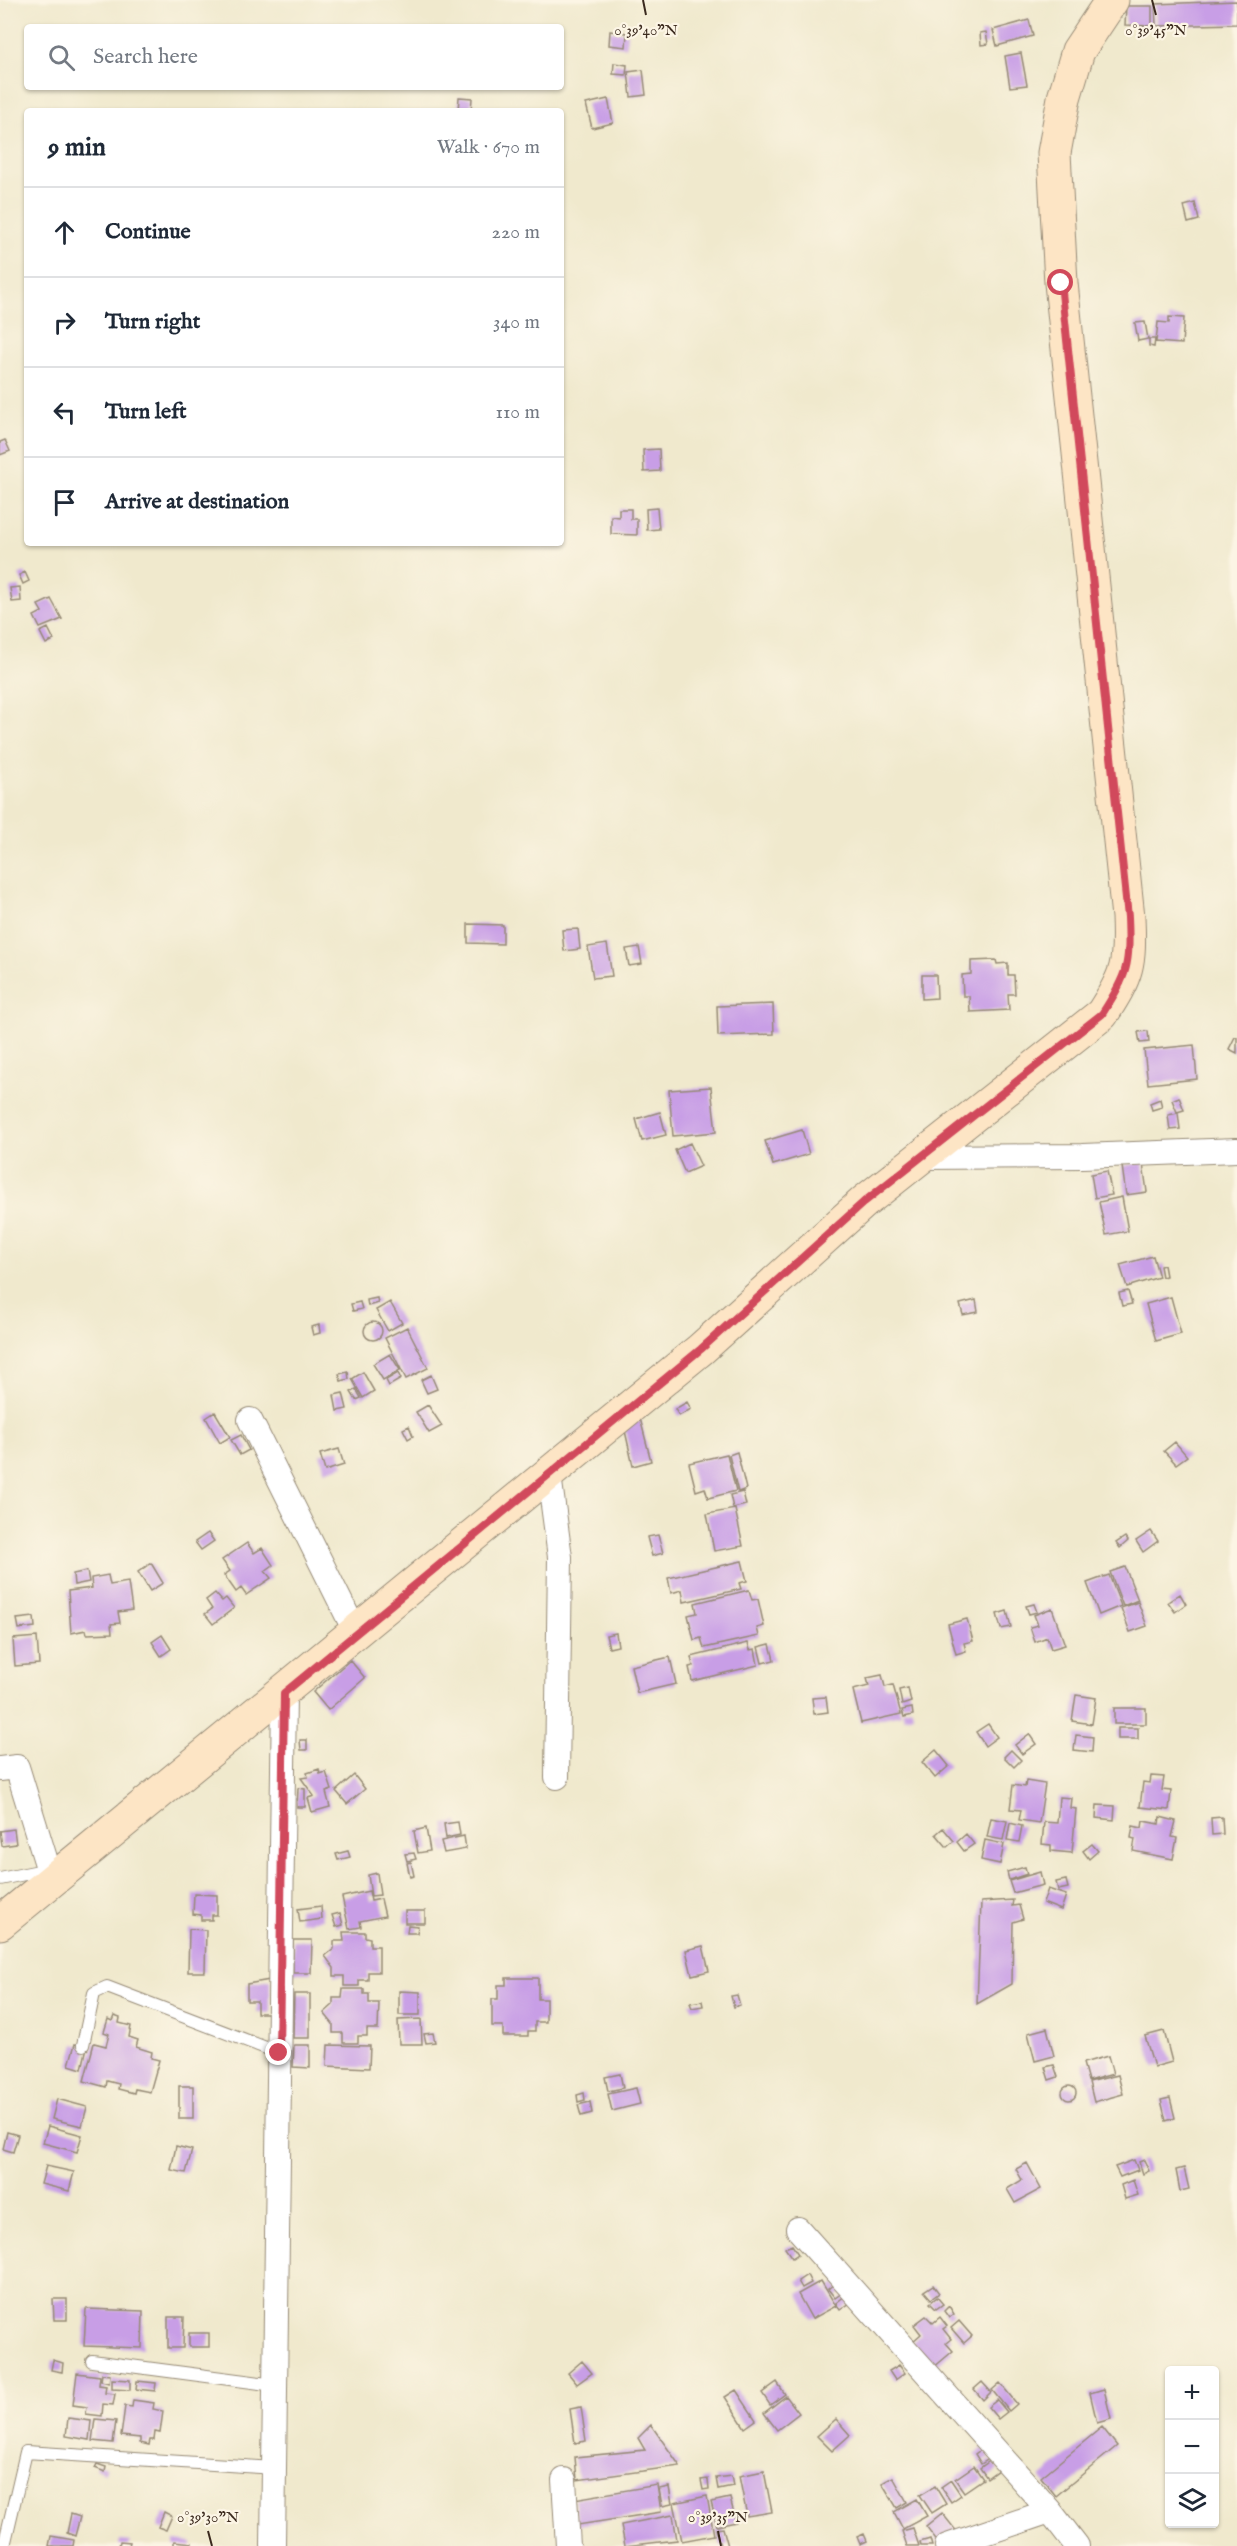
<!DOCTYPE html>
<html lang="en">
<head>
<meta charset="utf-8">
<style>
	:root { --surface:#fff; --page:#f6f6f7; --text:#1f2937; --muted:#747a83; --line:#e0e1e3 }
	body { margin:0; font-family:"IM FELL English",serif; background:var(--page); color:var(--text) }
	.controls { position:absolute; right:18px; bottom:18px; display:grid; overflow:hidden; border-radius:6px; box-shadow:0 2px 4px #0004 }
	.controls button { width:54px; height:54px; display:grid; place-items:center; padding:0; border:0; border-bottom:2px solid var(--line); background:var(--surface); color:var(--text); font:30px sans-serif }
	.stop { position:absolute; width:18px; height:18px; margin:-14px; border:4px solid #d1495b; border-radius:50%; background:#fff }
	.stop.end { background:#d1495b; border-color:#fff; box-shadow:0 2px 6px #0008 }
	.list { margin:0; padding:0; list-style:none }
	h2 { display:flex; justify-content:space-between; align-items:center; height:78px; margin:0; padding:0 24px; font-size:26px }
	h2 small { font-size:20px; font-weight:400; color:var(--muted) }
	.list li { display:grid; grid-template-columns:39px 1fr auto; gap:18px; align-items:center; box-sizing:border-box; height:90px; padding:0 24px; border-top:2px solid var(--line) }
	.list b { display:block; font-size:22px; white-space:nowrap }
	.list em { font-size:20px; font-style:normal; color:var(--muted) }
	.icon { flex:none; width:33px; height:33px; fill:none; stroke:currentColor; stroke-width:2; stroke-linecap:round; stroke-linejoin:round }
	.map { position:relative; flex:none; width:1237px; height:2546px; overflow:hidden }
	.search { position:absolute; background:var(--surface); box-shadow:0 2px 4px #0004; left:24px; top:24px; width:540px; height:66px; display:flex; align-items:center; gap:15px; box-sizing:border-box; padding:0 21px; border-radius:6px; color:var(--muted); font-size:22px }
	.panel { position:absolute; background:var(--surface); box-shadow:0 2px 4px #0004; left:24px; top:108px; width:540px; height:438px; border-radius:6px }
	.map>svg:first-child { display:block }
</style>
</head>
<body>
<div class="map">
<svg width="1237" height="2546" viewBox="0 0 1237 2546">
	<rect width="100%" height="100%" fill="#fcf5e5"/>
	<filter id="ink" filterUnits="userSpaceOnUse"><feTurbulence type="fractalNoise" baseFrequency=".0167" numOctaves="2"/><feDisplacementMap in="SourceGraphic" scale="12" xChannelSelector="R" yChannelSelector="G"/><feConvolveMatrix kernelMatrix="1 2 1 2 8 2 1 2 1" color-interpolation-filters="sRGB"/></filter>
	<filter id="wash" filterUnits="userSpaceOnUse"><feTurbulence type="fractalNoise" baseFrequency=".008" numOctaves="4" result="noise"/><feDisplacementMap in="SourceGraphic" scale="24" xChannelSelector="R" yChannelSelector="G"/><feGaussianBlur stdDeviation="1.35" result="paint"/><feColorMatrix in="noise" values="0 0 0 0 0 0 0 0 0 0 0 0 0 0 0 0 0 1.4 0 .05"/><feComposite in="paint" operator="in"/></filter>
	<g filter="url(#wash)">
		<rect width="100%" height="100%" fill="#f0e9cd"/>
		<g id="blocks">
			<!-- building -->
			<path fill="#c89ee6" d="M1237,1V24L1156,26L1155,4Z
				M1126,6H1152V26L1125,25Z
				M1029,20L1033,36L997,46L993,30Z
				M610,31L627,33L626,47L609,45Z
				M986,32L988,44L981,45L980,33Z
				M1021,53L1027,85L1010,87L1005,56Z
				M614,63L627,65L626,75L613,74Z
				M643,70L646,95L631,97L628,72Z
				M459,97L472,98L471,111H458Z
				M608,99L613,123L592,128L586,104Z
				M1195,203L1199,220L1188,223L1184,206Z
				M1169,317L1184,318L1182,344L1156,342L1158,322L1169,323Z
				M1145,322L1148,339L1138,341L1135,323Z
				M1149,339H1155L1154,347L1149,346Z
				M5,440L10,451L0,455V442Z
				M659,449L660,471L644,472L643,450Z
				M657,508L659,529L647,530L646,509Z
				M619,509H631V519H637V535L611,534V516L619,517Z
				M25,572L29,581L23,584L19,575Z
				M20,587L21,601L12,602L10,588Z
				M51,599L62,619L40,628L34,616L42,612L38,605Z
				M48,628L54,640L46,644L40,632Z
				M468,924L503,925V944L468,943Z
				M578,929L580,949L564,951L562,930Z
				M607,944L612,976L593,978L588,947Z
				M639,947L642,964L629,966L626,949Z
				M996,960L997,964L1008,963V975H1014L1015,994H1008L1009,1010L970,1012L969,996H963L962,975L971,974V961Z
				M922,975H936L937,998L922,999Z
				M773,1004L774,1034L718,1036L717,1006Z
				M1148,1031L1149,1042L1140,1043L1138,1032Z
				M1235,1037H1237V1053L1229,1049Z
				M1194,1045L1197,1079L1148,1084L1144,1050Z
				M711,1087L716,1132L673,1136L669,1090Z
				M1179,1097L1184,1110L1177,1112L1172,1100Z
				M1160,1099L1162,1107L1152,1110L1150,1103Z
				M660,1112L666,1135L642,1141L636,1119Z
				M1178,1113L1180,1129L1170,1130L1168,1115Z
				M802,1130L809,1154L773,1165L765,1141Z
				M690,1143L701,1166L685,1173L675,1150Z
				M1143,1163L1147,1192L1126,1195L1122,1166Z
				M1107,1171L1112,1195L1095,1198L1091,1174Z
				M1122,1197L1128,1231L1106,1235L1099,1202Z
				M1153,1256L1159,1277L1127,1287L1120,1265Z
				M1164,1265L1166,1276L1162,1277L1160,1266Z
				M1128,1291L1132,1304L1122,1306L1119,1293Z
				M1171,1297L1181,1334L1156,1341L1146,1304Z
				M377,1298L378,1303L368,1306L367,1300Z
				M976,1300L978,1312L963,1315L960,1304Z
				M360,1302L362,1309L353,1311L351,1304Z
				M390,1302L402,1323L388,1331L376,1310Z
				M364 1331a9 9 0 1 1 18 0a9 9 0 1 1-18 0Z
				M319,1325L320,1333L313,1335L311,1327Z
				M407,1327L428,1368L406,1379L385,1338Z
				M390,1354L400,1370L383,1380L373,1364Z
				M348,1372L349,1379L341,1381L339,1374Z
				M363,1372L374,1391L363,1398L352,1379Z
				M398,1373L401,1379L389,1386L386,1380Z
				M431,1375L437,1389L427,1393L421,1380Z
				M356,1389L361,1398L356,1400L351,1392Z
				M343,1393L347,1409L337,1411L334,1395Z
				M687,1402L691,1409L679,1416L675,1409Z
				M428,1405L442,1426L429,1433L416,1412Z
				M215,1412L230,1437L220,1443L206,1418Z
				M640,1418L651,1461L633,1466L623,1422Z
				M409,1426L413,1436L408,1439L403,1429Z
				M241,1435L249,1450L240,1455L231,1440Z
				M1175,1442L1187,1456L1176,1464L1164,1451Z
				M339,1449L344,1465L325,1471L320,1454Z
				M737,1452L746,1489L738,1492L729,1455Z
				M727,1454L736,1491L708,1498L705,1488L696,1491L689,1463Z
				M743,1492L746,1505L733,1508L730,1495Z
				M735,1509L743,1546L714,1551L707,1514Z
				M1151,1531L1158,1541L1143,1552L1136,1541Z
				M208,1533L214,1541L201,1550L195,1542Z
				M658,1535L663,1553L652,1556L647,1537Z
				M1125,1537L1128,1541L1120,1548L1116,1543Z
				M247,1543L254,1553L262,1548L273,1565L265,1571L271,1578L246,1595L241,1588L236,1592L224,1575L230,1571L222,1560Z
				M742,1561L747,1581L739,1583L741,1589L684,1602L682,1590L671,1593L668,1578Z
				M151,1563L163,1583L150,1591L138,1572Z
				M1125,1567L1138,1600L1123,1606L1110,1572Z
				M87,1571L89,1582L74,1585L73,1574Z
				M108,1575L110,1585L128,1582L132,1610L118,1612L120,1623L111,1624L112,1633L87,1634L86,1630L71,1633L68,1591L92,1588L91,1578Z
				M1109,1575L1121,1606L1099,1615L1087,1583Z
				M749,1590L752,1600L758,1599L764,1626L757,1628L759,1636L704,1648L701,1638L694,1640L688,1615L697,1613L695,1603Z
				M215,1593L222,1601L226,1598L234,1608L213,1624L205,1614L212,1609L206,1600Z
				M1180,1594L1186,1604L1175,1612L1168,1602Z
				M1138,1602L1147,1626L1130,1632L1121,1608Z
				M1034,1604L1037,1612L1029,1614L1026,1606Z
				M1052,1608L1065,1645L1051,1649L1047,1637L1035,1642L1030,1627L1038,1625L1034,1615Z
				M1007,1611L1011,1627L1001,1629L997,1614Z
				M34,1617L35,1627L19,1629L17,1619Z
				M967,1619L973,1641L964,1643L966,1651L956,1654L948,1624Z
				M616,1633L618,1646L609,1648L606,1635Z
				M162,1635L171,1649L161,1656L152,1642Z
				M37,1637L39,1664L15,1666L13,1639Z
				M748,1643L750,1650L755,1649L758,1665L692,1681L689,1667L693,1666L691,1657Z
				M770,1644L774,1660L762,1663L758,1647Z
				M670,1657L676,1684L637,1693L631,1666Z
				M350,1660L365,1678L328,1710L313,1692Z
				M882,1675L885,1687L893,1685L901,1714L861,1723L853,1690L869,1686L867,1678Z
				M908,1688L911,1702L902,1705L899,1690Z
				M1076,1695L1096,1698L1092,1724L1072,1721Z
				M826,1697L828,1712L814,1714L812,1698Z
				M912,1708L913,1715L904,1717L902,1710Z
				M1114,1708H1146V1724H1114Z
				M988,1724L997,1737L985,1746L976,1732Z
				M1118,1728H1138V1739H1118Z
				M1029,1734L1036,1744L1022,1754L1015,1745Z
				M1076,1735L1093,1737L1092,1752L1074,1750Z
				M300,1740H307V1750H301Z
				M936,1750L949,1766L935,1778L922,1762Z
				M1011,1750L1021,1760L1014,1767L1004,1757Z
				M319,1769L320,1774L326,1772L332,1790L326,1792L330,1807L312,1812L308,1798L314,1796L301,1778L308,1777L307,1773Z
				M354,1775L365,1789L347,1804L336,1791Z
				M1151,1776L1164,1777L1162,1790L1171,1791L1169,1810L1140,1807L1143,1782L1150,1783Z
				M1026,1781L1045,1784L1039,1823L1019,1820L1021,1810L1010,1809L1013,1785L1025,1787Z
				M298,1788L305,1789V1807H297Z
				M1059,1797L1071,1798L1070,1808L1076,1809L1072,1853L1051,1851V1845L1042,1844L1044,1822L1057,1823Z
				M1097,1805L1115,1806L1114,1820L1096,1818Z
				M1160,1817L1176,1821L1172,1837L1177,1838L1173,1859L1133,1851L1135,1839L1131,1838L1133,1826L1142,1828L1143,1821L1159,1824Z
				M1222,1817L1223,1834L1212,1835L1211,1818Z
				M991,1818L1007,1821L1003,1840L987,1837Z
				M458,1822L460,1835L446,1838L444,1824Z
				M1010,1823L1022,1826L1019,1842L1007,1840Z
				M426,1828L430,1851L418,1853L414,1831Z
				M943,1828L954,1841L947,1847L936,1834Z
				M14,1829L16,1844L2,1846L0,1831Z
				M966,1834L974,1844L964,1851L957,1842Z
				M464,1836L466,1849L444,1853L441,1841Z
				M985,1840L1004,1844L1000,1864L981,1860Z
				M1092,1844L1098,1851L1089,1859L1083,1851Z
				M348,1851L350,1857L338,1860L336,1854Z
				M414,1853L416,1859L407,1861L405,1854Z
				M411,1862L414,1876L410,1877L407,1863Z
				M1025,1867L1027,1874L1009,1880L1007,1872Z
				M1040,1872L1043,1885L1013,1893L1009,1881Z
				M377,1873L380,1895L371,1896L368,1875Z
				M1066,1880L1068,1888L1058,1890L1056,1882Z
				M1048,1889L1066,1895L1061,1910L1043,1903Z
				M369,1891L371,1901L381,1899L385,1916L360,1921L361,1927L349,1929L342,1897Z
				M194,1894L217,1895V1915H212V1920H201V1915L193,1914Z
				M1013,1900L1012,1906L1019,1905L1023,1919L1013,1922L1012,1984L977,2004L981,1902Z
				M321,1906L322,1919L300,1922L298,1909Z
				M405,1911H425V1923H405Z
				M340,1913L343,1925L336,1927L332,1915Z
				M408,1925L418,1926L417,1933H407Z
				M189,1929L206,1930L205,1972H188Z
				M343,1932H365V1937L370,1938V1946H379V1972H368V1980H359V1986H344V1976H334V1968L325,1956L334,1949V1941H344Z
				M293,1940H312L311,1973H293Z
				M703,1946L709,1971L692,1975L686,1950Z
				M506,1978H538V1999H546V2022H535V2031H528V2036H503V2026H492V1999H498V1985H506Z
				M270,1980V2013H257V2001H247V1984Z
				M343,1989H364V1994H369V2003H379L378,2029H367V2036H358V2043H343V2033H333V2024L324,2013L333,2005V1998H342Z
				M399,1991L420,1992V2015H399Z
				M294,1994H310V2038H293Z
				M737,1995L740,2005L734,2007L731,1996Z
				M702,2001L703,2006L692,2008L690,2003Z
				M114,2016L120,2018L119,2023L131,2026L129,2037L138,2040L136,2047L152,2052L151,2058L159,2060L150,2092L135,2089L134,2093L118,2089L119,2084L107,2081L106,2087L84,2081L94,2043L106,2046L109,2034L104,2032L108,2019L112,2021Z
				M421,2019L422,2044H399L398,2020Z
				M1047,2028L1054,2056L1035,2061L1028,2033Z
				M1164,2031L1172,2062L1154,2067L1145,2036Z
				M433,2033L435,2042L426,2043L424,2034Z
				M75,2044L87,2047L82,2069L69,2065Z
				M294,2045H310V2068L293,2067Z
				M328,2045L370,2046L369,2068L327,2066Z
				M1108,2056L1113,2074L1088,2081L1083,2063Z
				M1054,2065L1058,2077L1049,2080L1045,2067Z
				M620,2074L623,2088L608,2091L605,2077Z
				M1118,2075L1123,2094L1094,2102L1089,2082Z
				M1062 2093a7 7 0 1 1 14 0a7 7 0 1 1-14 0Z
				M179,2086H193V2119H179Z
				M636,2088L640,2104L612,2111L608,2094Z
				M584,2093L585,2100L578,2102L577,2095Z
				M1170,2098L1175,2118L1166,2121L1161,2100Z
				M57,2099L87,2107L82,2126L52,2119Z
				M590,2102L592,2113L581,2116L578,2105Z
				M48,2126L82,2135L77,2152L43,2143Z
				M7,2132L18,2135L13,2152L3,2149Z
				M176,2146L192,2150L186,2173L171,2170Z
				M1134,2160L1138,2170L1120,2177L1115,2167Z
				M1144,2160L1149,2171L1143,2174L1139,2162Z
				M1027,2163L1041,2189L1015,2203L1007,2189L1022,2180L1016,2169Z
				M46,2166L74,2172L69,2191L41,2184Z
				M1184,2168L1189,2189L1180,2191L1176,2170Z
				M1133,2180L1138,2195L1125,2199L1121,2185Z
				M792,2245L798,2254L792,2258L785,2248Z
				M807,2275L811,2283L802,2288L798,2281Z
				M821,2281L836,2306L812,2319L798,2294Z
				M835,2283L842,2293L835,2298L828,2289Z
				M933,2285L939,2293L931,2299L924,2291Z
				M845,2296L850,2303L840,2310L836,2303Z
				M937,2297L943,2304L936,2309L930,2303Z
				M53,2299H67V2320H54Z
				M949,2306L954,2314L949,2318L944,2311Z
				M86,2309L143,2311L142,2348L84,2346Z
				M926,2316L933,2323L940,2317L947,2326L943,2329L951,2339L946,2343L953,2351L933,2368L912,2342L921,2334L914,2325Z
				M168,2317H184L183,2348H168Z
				M959,2321L972,2336L964,2343L951,2328Z
				M189,2333H209V2347H189Z
				M53,2360L63,2363L62,2372L51,2370Z
				M582,2361L592,2373L577,2384L568,2373Z
				M899,2365L905,2373L895,2380L889,2371Z
				M77,2373L100,2376L99,2385L106,2386L105,2393L115,2394L113,2405L103,2404L102,2416L86,2414L87,2407L73,2405Z
				M102,2374L110,2375L109,2383L101,2381Z
				M112,2379L130,2380V2390L112,2389Z
				M137,2381L156,2383L155,2391L136,2389Z
				M777,2382L785,2394L770,2405L762,2393Z
				M982,2382L991,2392L983,2400L974,2389Z
				M1000,2383L1017,2404L1009,2411L992,2390Z
				M1104,2389L1111,2419L1097,2423L1090,2393Z
				M736,2390L756,2420L745,2428L725,2397Z
				M786,2396L799,2413L777,2430L764,2413Z
				M133,2400L154,2403L153,2409L163,2411L160,2433L155,2432L154,2440H150L149,2445L140,2443V2438L121,2436L125,2406L132,2407Z
				M997,2400L1007,2412L998,2419L988,2407Z
				M581,2407L586,2441L575,2443L570,2409Z
				M68,2418L91,2421L89,2440L66,2436Z
				M95,2419L116,2421L113,2443L92,2441Z
				M836,2419L850,2435L832,2451L817,2436Z
				M651,2425L680,2466L577,2480L575,2457L645,2450L638,2438Z
				M1102,2427L1117,2446L1056,2496L1041,2477Z
				M983,2448L990,2458L981,2464L975,2454Z
				M991,2460L998,2470L987,2478L980,2468Z
				M97,2464L106,2467L105,2472L95,2468Z
				M974,2466L983,2479L964,2492L955,2479Z
				M764,2471L772,2512L747,2516L739,2476Z
				M731,2476L733,2486L718,2489L716,2478Z
				M893,2477L907,2502L897,2508L882,2483Z
				M708,2479L709,2489L703,2490L701,2480Z
				M951,2480L961,2495L951,2502L941,2487Z
				M657,2485L661,2512L578,2525L574,2499Z
				M935,2486L946,2504L932,2513L920,2495Z
				M669,2487L672,2504L662,2506L659,2489Z
				M707,2496L714,2535L682,2541L674,2503Z
				M730,2498L736,2522L717,2526L711,2502Z
				M917,2499L927,2516L903,2529L894,2512Z
				M164,2512L172,2516L166,2530L158,2527Z
				M942,2513L958,2533L941,2546L926,2526Z
				M71,2514L80,2517L75,2536L67,2533Z
				M673,2515L677,2540L625,2546L621,2525Z
				M723,2528L728,2546H720L716,2529Z
				M913,2528L919,2546H907L902,2531Z
				M864,2534L867,2541L860,2544L857,2537Z
				M51,2536L74,2540L73,2546H49Z
				M930,2539L932,2546H921L920,2542Z
				M120,2541L130,2542L129,2546H119Z
				M174,2541L192,2543V2546H174Z"/>
		</g>
	</g>
	<g filter="url(#ink)">
		<use href="#blocks" fill-opacity="0" stroke="#968a76" stroke-width="1.5"/>
		<g fill="none" stroke-linecap="round" stroke-linejoin="round">
			<!-- lane casing -->
			<g stroke="#968a76" stroke-width="14">
				<path id="lane" d="M0,1879L49,1869
					M83,2045L94,1993L107,1987L279,2053
					M92,2361L275,2385
					M4,2546L26,2452L274,2468"/>
			</g>
			<!-- street casing -->
			<g stroke="#968a76" stroke-width="26">
				<path id="street" d="M921,1157L1082,1156L1237,1150
					M250,1420L356,1633
					M549,1475L560,1557L557,1777
					M0,1769L17,1767L52,1881
					M798,2229L1050,2511
					M564,2480L568,2546
					M273,2546L284,1693
					M947,2546L1050,2511L1077,2546"/>
			</g>
			<!-- secondary casing -->
			<g stroke="#968a76" stroke-width="35">
				<path id="secondary" d="M0,1923L701,1349L864,1202L1102,1014C1128,974 1130,965 1128,917L1061,283L1054,153L1064,98L1078,51L1112,0"/>
			</g>
			<!-- lane -->
			<use href="#lane" stroke="#fff" stroke-width="12"/>
			<!-- street -->
			<use href="#street" stroke="#fff" stroke-width="24"/>
			<!-- secondary -->
			<use href="#secondary" stroke="#fde5c5" stroke-width="33"/>
		</g>
	</g>
	<g fill="none" stroke-linecap="round" stroke-linejoin="round" filter="url(#ink)">
		<!-- route -->
		<path stroke="#d1495b" stroke-width="8" d="M279,2053L284,1693L701,1349L864,1202L1102,1014C1128,974 1130,965 1128,917L1061,283"/>
	</g>
	<!-- ticks -->
	<path fill="none" stroke="#3b2a1e" stroke-width="2" d="M643,0L646,15M1152,0L1156,15M208,2531L212,2546M718,2531L721,2546"/>
	<g font-size="15" text-anchor="middle" fill="#3b2a1e" stroke="#fcf5e5" stroke-width="4.5" stroke-linejoin="round" paint-order="stroke">
		<text x="646" y="35">0°39'40"N</text>
		<text x="1156" y="35">0°39'45"N</text>
		<text x="208" y="2522">0°39'30"N</text>
		<text x="718" y="2522">0°39'35"N</text>
	</g>
</svg>
<div class="controls">
<button>+</button>
<button>−</button>
<button><svg class="icon" aria-label="layers" viewBox="0 0 24 24"><path d="M12 4l9 5-9 5-9-5zM3 14l9 5 9-5"/></svg></button>
</div>
<div class="stop" style="left:1061px;top:283px"></div>
<div class="stop end" style="left:279px;top:2053px"></div>
<div class="search"><svg class="icon" aria-label="search" viewBox="0 0 24 24"><circle cx="10" cy="10" r="6"/><path d="M15 15l6 6"/></svg>Search here</div>
<section class="panel">
<h2>9 min<small>Walk · 670 m</small></h2>
<ul class="list">
<li><svg class="icon" aria-label="ahead" viewBox="0 0 24 24"><path d="M12 20V5M6 11l6-6 6 6"/></svg><div><b>Continue</b></div><em>220 m</em></li>
<li><svg class="icon" aria-label="right" viewBox="0 0 24 24"><path d="M7 20v-9h11M14 6l5 5-5 5"/></svg><div><b>Turn right</b></div><em>340 m</em></li>
<li><svg class="icon" aria-label="left" viewBox="0 0 24 24"><path d="M17 20v-9H6M10 6l-5 5 5 5"/></svg><div><b>Turn left</b></div><em>110 m</em></li>
<li><svg class="icon" aria-label="arrive" viewBox="0 0 24 24"><path d="M6 21V4h12l-3 4 3 4H6"/></svg><div><b>Arrive at destination</b></div></li>
</ul>
</section>
</div>
</body>
</html>
